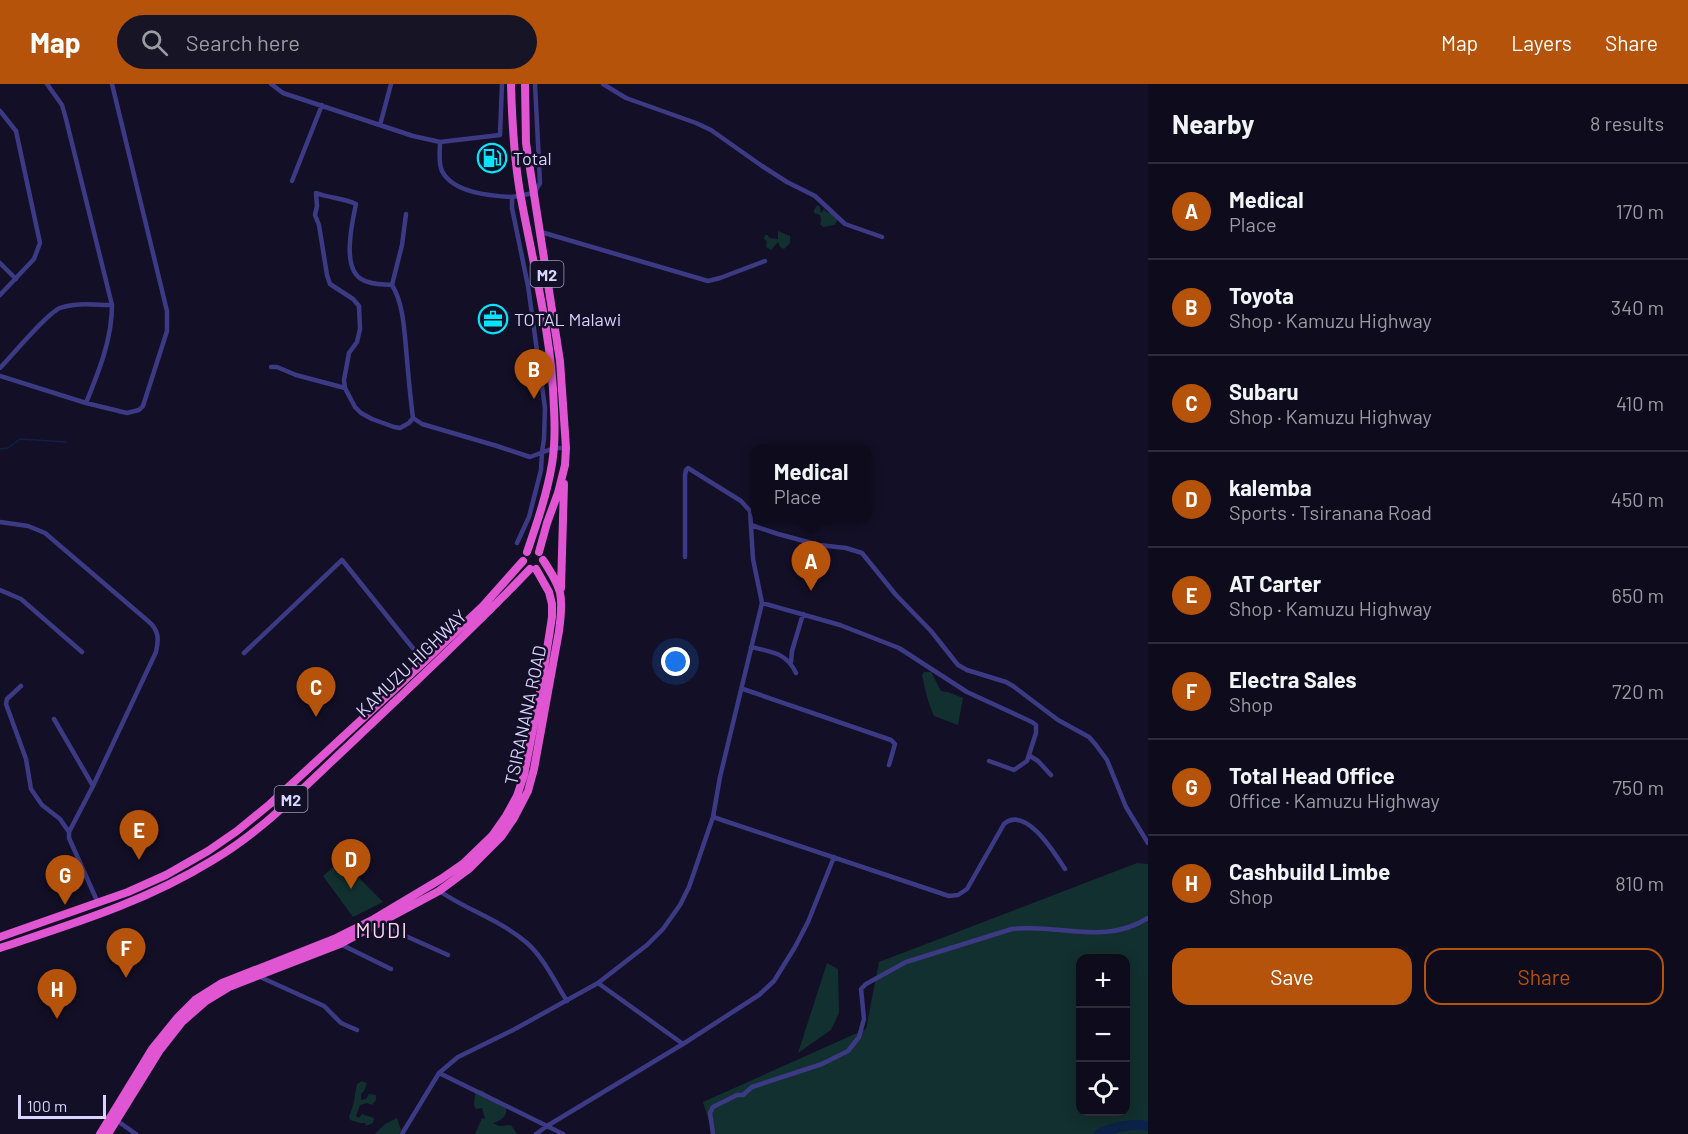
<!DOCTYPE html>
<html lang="en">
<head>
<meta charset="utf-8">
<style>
	:root { --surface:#0e0b1c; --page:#171425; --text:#f1f3f6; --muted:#9b9ba3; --line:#2e2b3b; --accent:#b45309 }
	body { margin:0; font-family:Barlow,sans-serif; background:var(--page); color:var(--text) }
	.controls { position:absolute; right:18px; bottom:18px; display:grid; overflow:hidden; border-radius:12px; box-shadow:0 3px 15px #0003 }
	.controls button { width:54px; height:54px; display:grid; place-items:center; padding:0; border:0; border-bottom:2px solid var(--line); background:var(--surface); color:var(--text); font:30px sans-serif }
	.scale { position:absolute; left:18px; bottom:15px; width:88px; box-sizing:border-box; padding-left:6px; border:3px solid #d9d4ff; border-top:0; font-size:16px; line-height:21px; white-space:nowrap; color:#d9d4ff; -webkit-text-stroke:4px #130f26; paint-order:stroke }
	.you { position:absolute; left:676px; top:578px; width:21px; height:21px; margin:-15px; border:4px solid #fff; border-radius:50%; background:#1a73e8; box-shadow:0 0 0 9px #1a73e833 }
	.badge { display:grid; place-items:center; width:39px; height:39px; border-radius:50%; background:var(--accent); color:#fff; font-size:20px; font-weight:700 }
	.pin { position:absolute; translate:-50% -50px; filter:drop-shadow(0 2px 3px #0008) }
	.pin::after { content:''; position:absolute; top:32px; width:21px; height:18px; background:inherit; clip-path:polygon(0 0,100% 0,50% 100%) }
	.popup { position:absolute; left:751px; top:360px; width:120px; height:78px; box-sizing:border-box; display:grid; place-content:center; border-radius:12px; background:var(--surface); filter:drop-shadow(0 2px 4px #0005); font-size:20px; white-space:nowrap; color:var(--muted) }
	.popup b { font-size:22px; color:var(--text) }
	.popup::after { content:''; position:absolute; left:50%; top:100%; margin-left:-12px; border:12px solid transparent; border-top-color:var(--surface) }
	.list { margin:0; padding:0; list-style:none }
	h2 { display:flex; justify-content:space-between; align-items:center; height:78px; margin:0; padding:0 24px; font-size:26px }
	h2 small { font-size:20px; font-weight:400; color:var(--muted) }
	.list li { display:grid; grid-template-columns:39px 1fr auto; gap:18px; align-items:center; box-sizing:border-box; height:96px; padding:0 24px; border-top:2px solid var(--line) }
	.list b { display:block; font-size:22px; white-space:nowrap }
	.list p { margin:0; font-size:20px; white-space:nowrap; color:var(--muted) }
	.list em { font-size:20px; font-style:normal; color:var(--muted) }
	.actions { display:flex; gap:12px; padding:18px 24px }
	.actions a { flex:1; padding:14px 0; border:2px solid var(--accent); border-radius:18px; text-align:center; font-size:21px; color:var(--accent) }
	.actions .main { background:var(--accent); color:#fff }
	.icon { flex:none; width:33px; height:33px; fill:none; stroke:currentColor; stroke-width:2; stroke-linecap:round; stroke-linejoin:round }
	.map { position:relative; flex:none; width:1148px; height:1050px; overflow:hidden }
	header { display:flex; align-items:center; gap:36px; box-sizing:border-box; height:84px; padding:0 30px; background:var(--accent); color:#fff }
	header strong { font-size:28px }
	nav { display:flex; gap:33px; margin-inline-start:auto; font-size:21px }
	.search { width:420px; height:54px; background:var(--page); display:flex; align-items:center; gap:15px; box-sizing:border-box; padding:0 21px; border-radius:33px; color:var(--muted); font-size:22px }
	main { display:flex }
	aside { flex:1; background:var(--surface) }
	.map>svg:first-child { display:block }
</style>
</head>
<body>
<header>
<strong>Map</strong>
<div class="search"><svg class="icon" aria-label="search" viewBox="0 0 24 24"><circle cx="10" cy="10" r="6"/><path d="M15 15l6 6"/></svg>Search here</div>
<nav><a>Map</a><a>Layers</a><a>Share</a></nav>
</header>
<main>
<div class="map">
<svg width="1148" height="1050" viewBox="0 0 1148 1050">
	<rect width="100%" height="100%" fill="#130f26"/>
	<!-- green -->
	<path fill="#12302f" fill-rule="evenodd" d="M817,121L820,123L821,129L824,125L828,129L830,128L836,132L837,136L835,141L823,143L820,140L821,136L820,131L814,129V126Z
		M778,147L790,152V159L784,165L780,163L778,158L771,166L766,163L767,157L764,155L765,151H768L769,154L778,155Z
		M924,588H931L941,607L948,608L963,614L958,641L934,632C928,619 925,605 922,591Z
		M341,776L383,818L353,833L323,792Z
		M1137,779L1148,780V1050H713L703,1018L866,945L879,878ZM1080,874H1126V1028H1080Z
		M827,879L838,885L839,929L831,946L798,969Z
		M362,997L367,999L364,1007L361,1010V1016L366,1015L369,1010L376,1011V1016L372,1021L367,1019L360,1021L356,1032L359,1034L362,1030L374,1034L373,1039L366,1042L365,1039H360L350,1036L349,1032C355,1020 354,1013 357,1000Z
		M479,1006H482L487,1010V1016L496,1014C512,1022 508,1035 493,1039L499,1042L511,1041L517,1050H475L482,1034L485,1035L482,1024L476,1025L474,1021L475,1009Z
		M397,1034L401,1046L399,1050H375L385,1040Z"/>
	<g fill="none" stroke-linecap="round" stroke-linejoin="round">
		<!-- stream -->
		<path stroke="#0c2248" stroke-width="1.5" d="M0,365L8,364L20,355L66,358"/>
		<!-- river -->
		<path stroke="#0c2248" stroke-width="10" d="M1099,1050C1112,1043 1134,1039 1148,1042"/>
		<!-- minor -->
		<path stroke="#3d3a85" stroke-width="4.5" d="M47,0L62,21L66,35L112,221C112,255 99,287 86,319
			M271,0L283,9L413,52L440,58L500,51L502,0
			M603,0L626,14L696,39L711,46L762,82L787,98L815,112L845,140L882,153
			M0,27L16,47L40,159L34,175L0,211
			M380,41L391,0
			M440,58C440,67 438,78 442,87C453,109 491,112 512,113
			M292,97L322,21
			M541,148L708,197L720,194L765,177
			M0,179L16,195
			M392,201L402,161L406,130
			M271,283H277L296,291L345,304
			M0,284C12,272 47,229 60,224C76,218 96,221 112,221
			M0,292L86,319L127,329L139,326L143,322L167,247V227L112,0
			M413,334L409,339L400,344L394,343L372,335L361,329L355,323L345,304L344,296L349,269L357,258L360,245L359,222L353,215L330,200L327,191L319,141L315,131L317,122L316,109C329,114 343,114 356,120C352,139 341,186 363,196C372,201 382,200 392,201C403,219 404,243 406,264C408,288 410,311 413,334L422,340L497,362L530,373L554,364H566
			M0,438L28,442L45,449L148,537C159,546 159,555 156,568L93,702L69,748V754L98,819
			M751,441L778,450L819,461L846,464L862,469L896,511L931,547L958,581L967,586L1006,598L1013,602L1058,636L1089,653L1096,661L1107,676L1126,723L1148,759
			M517,459L529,433L541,386L542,368L544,355L545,324L528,202L512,124V113L534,109L540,99L535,0
			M0,506L21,515L82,568
			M762,519L840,541L899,564L967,608L1032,638L1036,641V649L1027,677L1014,686L989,677
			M751,563C772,568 787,569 796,589
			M244,569L342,476L424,578
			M791,578L792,567L803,530
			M21,602L7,615L6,620L26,675L31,705L42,721L60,735L69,748
			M743,605L891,656L895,660L889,681
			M54,635L93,702
			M1030,672L1038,677L1051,691
			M713,733L949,812L958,811L967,805L1004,740C1026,721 1055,770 1065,785
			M438,806C466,826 501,836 527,859C544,874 555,898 567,917
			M379,840L448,871
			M340,860L391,885
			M258,892L324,922L341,939L357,946
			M683,960L759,911L774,897L795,863L808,838L834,773
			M439,989L547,1042L683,960L598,899
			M116,1036L136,1050
			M402,1050L439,989L458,973L515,945L598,899L647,861L663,845L680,821L689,803L713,733L720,693L762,519L753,475L750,427L741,417L688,384L686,386L685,391V473
			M536,1050L547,1042L563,1050
			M713,1050L710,1029L713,1023L737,1011H743L752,1003L822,980L848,967L859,953L864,935L861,905L866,900L906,878L1012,845C1060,839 1104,862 1148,834"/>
		<!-- trunk -->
		<path stroke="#e055d1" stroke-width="8" d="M511,0C512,38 514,76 521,114C534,184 552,254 554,325C555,343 555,362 552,380C547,410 537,439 527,468
			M525,0L526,59L560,277L566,364L565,381L558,409L547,439L539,468
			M561,504L564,400
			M0,853L128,808L166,791L208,767L237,747L270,720L424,578L483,522L523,477
			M0,864C75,839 145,818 213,776C264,746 305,702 348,662C409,604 472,546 530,485
			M100,1050L152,965L178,933L195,916L222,899L334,855L374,835L441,795L464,779L492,752L506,732L517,712L524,691L541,604L552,533V520L549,508L536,485
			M108,1050L160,966L182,938L206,917L229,903L340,860L439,807L470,784L501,753L514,734L528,707L534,685L559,547C564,511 562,505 543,476"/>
	</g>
	<!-- icons -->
	<defs>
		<g id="fuel-ring" transform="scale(1.5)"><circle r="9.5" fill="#130f26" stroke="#00e5ff" stroke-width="1.5"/><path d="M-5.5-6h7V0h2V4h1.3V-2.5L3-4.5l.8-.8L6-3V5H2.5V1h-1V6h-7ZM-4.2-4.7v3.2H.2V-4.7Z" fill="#00e5ff"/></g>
		<g id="office-ring" transform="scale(1.5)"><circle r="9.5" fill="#130f26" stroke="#00e5ff" stroke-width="1.5"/><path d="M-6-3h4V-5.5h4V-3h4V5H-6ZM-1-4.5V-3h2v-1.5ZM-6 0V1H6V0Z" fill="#00e5ff"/></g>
	</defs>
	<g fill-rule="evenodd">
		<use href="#fuel-ring" x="492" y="74"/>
		<use href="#office-ring" x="493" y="235"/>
	</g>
	<g text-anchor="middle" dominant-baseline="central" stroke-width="5" stroke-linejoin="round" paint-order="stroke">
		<!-- shield labels -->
		<g fill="#130f26" stroke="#9e99be" stroke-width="1.5">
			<rect x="530.5" y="177" width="33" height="26" rx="4.5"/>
			<rect x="274.5" y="702" width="33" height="26" rx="4.5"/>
		</g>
		<g font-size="16" font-weight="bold" fill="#d9d4ff">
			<text x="547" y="190">M2</text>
			<text x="291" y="715">M2</text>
		</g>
		<!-- poi labels -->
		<g font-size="18" fill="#d9d4ff" stroke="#130f26" text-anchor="start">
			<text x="513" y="74">Total</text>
			<text x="514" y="235">TOTAL Malawi</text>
		</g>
		<!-- street labels -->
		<g font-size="18" fill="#d9d4ff" stroke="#130f26">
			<text transform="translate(411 579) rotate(-44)">KAMUZU HIGHWAY</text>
			<text transform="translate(525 631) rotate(-78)">TSIRANANA ROAD</text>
		</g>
		<!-- quarter labels -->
		<g font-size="21" letter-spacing="1.5" fill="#ffd6f0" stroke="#130f26">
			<text x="382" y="845">MUDI</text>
		</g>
	</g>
</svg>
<div class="controls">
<button>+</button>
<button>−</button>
<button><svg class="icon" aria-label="locate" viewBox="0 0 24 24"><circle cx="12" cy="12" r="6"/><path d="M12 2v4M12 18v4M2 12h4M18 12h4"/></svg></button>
</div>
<div class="scale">100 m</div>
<div class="you"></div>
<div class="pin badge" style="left:811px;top:507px">A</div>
<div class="popup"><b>Medical</b>Place</div>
<div class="pin badge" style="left:534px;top:315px">B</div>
<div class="pin badge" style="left:316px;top:633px">C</div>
<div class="pin badge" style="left:351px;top:805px">D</div>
<div class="pin badge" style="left:139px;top:776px">E</div>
<div class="pin badge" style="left:126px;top:894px">F</div>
<div class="pin badge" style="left:65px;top:821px">G</div>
<div class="pin badge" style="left:57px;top:935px">H</div>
</div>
<aside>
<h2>Nearby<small>8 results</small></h2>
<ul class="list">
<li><span class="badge">A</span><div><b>Medical</b><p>Place</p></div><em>170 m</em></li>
<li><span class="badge">B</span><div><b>Toyota</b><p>Shop · Kamuzu Highway</p></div><em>340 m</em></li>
<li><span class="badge">C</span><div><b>Subaru</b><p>Shop · Kamuzu Highway</p></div><em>410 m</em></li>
<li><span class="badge">D</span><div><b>kalemba</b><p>Sports · Tsiranana Road</p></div><em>450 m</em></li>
<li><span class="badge">E</span><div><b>AT Carter</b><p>Shop · Kamuzu Highway</p></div><em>650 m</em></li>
<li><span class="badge">F</span><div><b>Electra Sales</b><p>Shop</p></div><em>720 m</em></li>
<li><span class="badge">G</span><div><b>Total Head Office</b><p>Office · Kamuzu Highway</p></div><em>750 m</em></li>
<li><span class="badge">H</span><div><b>Cashbuild Limbe</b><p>Shop</p></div><em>810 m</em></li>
</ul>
<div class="actions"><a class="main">Save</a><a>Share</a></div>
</aside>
</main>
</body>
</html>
